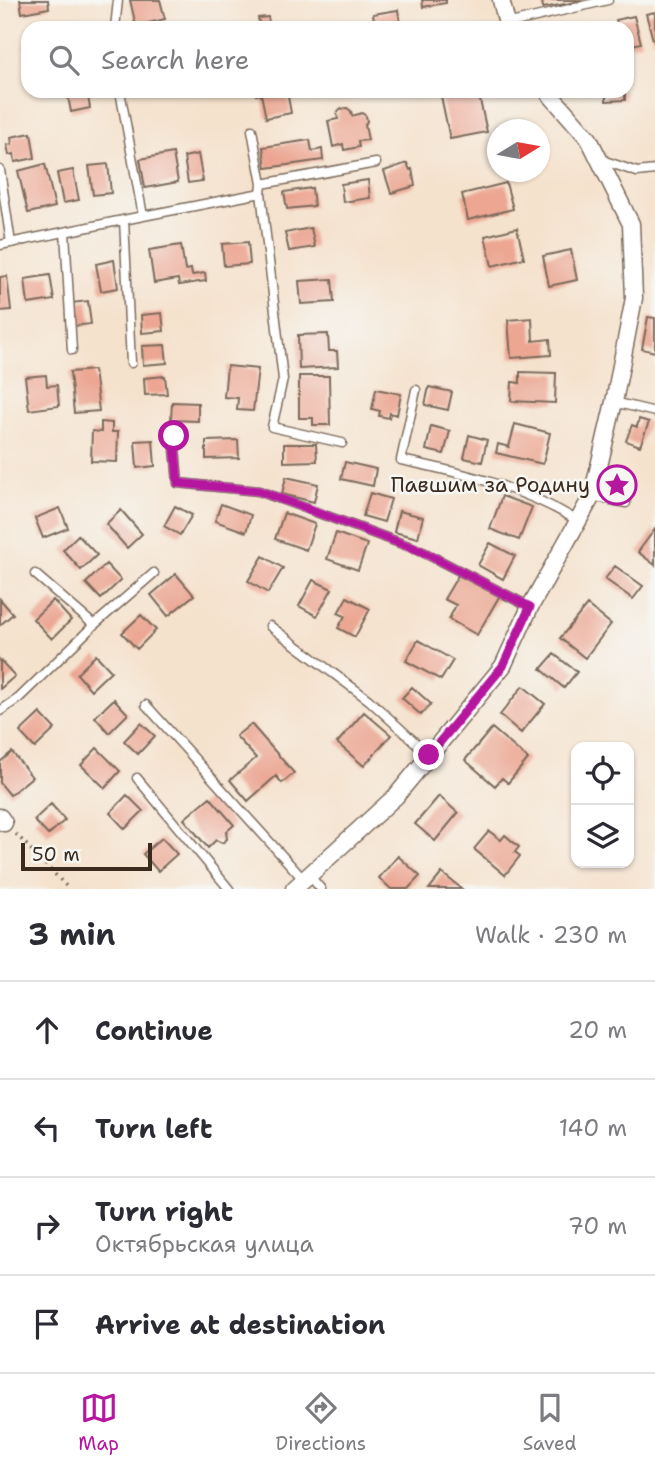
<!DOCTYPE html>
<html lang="en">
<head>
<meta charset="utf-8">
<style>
	:root { --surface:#fff; --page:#f7f7f7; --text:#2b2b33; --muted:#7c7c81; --line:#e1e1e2; --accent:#b5179e }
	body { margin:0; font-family:"Shantell Sans",sans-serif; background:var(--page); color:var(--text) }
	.controls { position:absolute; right:21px; bottom:21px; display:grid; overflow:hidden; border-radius:14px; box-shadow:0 2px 5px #0004 }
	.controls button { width:63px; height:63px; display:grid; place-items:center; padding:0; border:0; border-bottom:2px solid var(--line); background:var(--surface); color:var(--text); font:35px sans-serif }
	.compass { position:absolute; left:487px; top:119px; width:63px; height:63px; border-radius:50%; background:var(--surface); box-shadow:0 2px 5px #0004; rotate:79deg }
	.scale { position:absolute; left:21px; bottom:18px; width:131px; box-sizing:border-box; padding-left:7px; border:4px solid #3b2a1e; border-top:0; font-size:19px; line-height:24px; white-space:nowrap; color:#3b2a1e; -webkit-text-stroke:5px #f6f6f2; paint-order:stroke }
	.stop { position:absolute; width:21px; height:21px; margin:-16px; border:5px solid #b5179e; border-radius:50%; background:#fff }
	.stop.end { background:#b5179e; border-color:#fff; box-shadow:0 2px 7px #0008 }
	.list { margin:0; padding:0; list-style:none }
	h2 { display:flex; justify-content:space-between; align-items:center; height:91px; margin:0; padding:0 28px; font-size:30px }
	h2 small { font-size:23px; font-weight:400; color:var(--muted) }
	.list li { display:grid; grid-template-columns:46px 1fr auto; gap:21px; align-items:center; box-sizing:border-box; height:98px; padding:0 28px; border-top:2px solid var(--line) }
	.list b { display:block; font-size:26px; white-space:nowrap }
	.list p { margin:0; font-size:23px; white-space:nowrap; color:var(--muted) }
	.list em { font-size:23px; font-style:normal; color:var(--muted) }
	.icon { flex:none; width:38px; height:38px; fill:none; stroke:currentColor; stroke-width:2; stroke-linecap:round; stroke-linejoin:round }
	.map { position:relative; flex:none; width:655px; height:889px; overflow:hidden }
	.search { position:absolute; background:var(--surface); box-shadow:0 2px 5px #0004; left:21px; right:21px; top:21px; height:77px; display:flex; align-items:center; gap:18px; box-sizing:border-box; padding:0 24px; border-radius:21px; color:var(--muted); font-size:26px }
	.sheet { height:483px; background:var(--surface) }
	nav { display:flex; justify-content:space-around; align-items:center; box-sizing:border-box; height:98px; border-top:2px solid var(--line); background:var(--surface); font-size:19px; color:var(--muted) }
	nav a { display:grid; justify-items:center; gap:4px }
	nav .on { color:var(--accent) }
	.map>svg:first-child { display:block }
</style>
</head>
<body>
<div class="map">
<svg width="655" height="889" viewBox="0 0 655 889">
	<rect width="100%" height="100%" fill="#f6f6f2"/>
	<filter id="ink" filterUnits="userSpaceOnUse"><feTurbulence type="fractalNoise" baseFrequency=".0143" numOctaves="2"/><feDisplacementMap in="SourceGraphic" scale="14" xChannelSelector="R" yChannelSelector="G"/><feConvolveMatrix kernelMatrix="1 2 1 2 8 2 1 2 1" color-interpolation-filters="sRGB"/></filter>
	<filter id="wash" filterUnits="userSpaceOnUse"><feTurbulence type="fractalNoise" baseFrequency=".00686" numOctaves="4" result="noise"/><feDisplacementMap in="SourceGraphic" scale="28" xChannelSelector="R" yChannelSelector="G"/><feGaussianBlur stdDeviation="1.57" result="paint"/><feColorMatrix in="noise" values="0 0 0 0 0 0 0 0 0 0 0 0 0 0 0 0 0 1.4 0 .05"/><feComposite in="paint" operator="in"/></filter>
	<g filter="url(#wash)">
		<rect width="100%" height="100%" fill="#f5e2cd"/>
		<g id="blocks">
			<!-- building -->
			<path fill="#eca692" d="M20,0H48L49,8L22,13Z
				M130,0H160L165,19L136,26Z
				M422,0H446V3L423,7Z
				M542,0H581L582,1L543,8Z
				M398,10L401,28H375L373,14Z
				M655,12V39L653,40L646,14Z
				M634,16L641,43L627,46V28H618L616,20Z
				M268,17L270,28H260L258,18Z
				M67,91H87L90,108L71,112Z
				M255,91H287L291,113L266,118L261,94L256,95Z
				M440,91H478L487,132L450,139Z
				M606,91H625V100L606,101Z
				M347,108L351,111L352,116L362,113L366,116L367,121L365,125L368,140L358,141L359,147L344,150L343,144L333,147L328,121L338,119L337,114L340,109Z
				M31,133L35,158L15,162L14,154L9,155L7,145L12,144L11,137Z
				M310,140L312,151L322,149L323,160L266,168L263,147Z
				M173,153L178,182L145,188L140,159Z
				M198,154L203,181L188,183L184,157Z
				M407,163L410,170L412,169L415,186L391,193L384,171Z
				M45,164L55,207L28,213L18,171Z
				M108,164L111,193L93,195L89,166Z
				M73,170L79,200L63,203L57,173Z
				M368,180L370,198L343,202L341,184Z
				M506,183L513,209L468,220L462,194Z
				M312,188L314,206L287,209L284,192Z
				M311,228L315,247L289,251L285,233Z
				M517,228L524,258L492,266L485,236Z
				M248,242L250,264L224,266L222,244Z
				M181,245L185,270L191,269L192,275L205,273L206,281L179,285L178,279L154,283L149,250Z
				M571,250L577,280L549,286L543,256Z
				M114,260L118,288L101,291L96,264Z
				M50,275L54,300L28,304L25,279Z
				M7,276L11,310L0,311V277Z
				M332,279L334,302L301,304L299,281Z
				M88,301L91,324L74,326L71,303Z
				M162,313L164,331L142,333L141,315Z
				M648,317L655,318V352L642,349Z
				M532,318L533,341L550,339L551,355L511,358L508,320Z
				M328,334L329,351H337L338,367L299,369L298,335Z
				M165,345L167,363L143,365L142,346Z
				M227,366L258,369L253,411L237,410L238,398L224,397Z
				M94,370L99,411L74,413L70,372Z
				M520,372L556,373L555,403L511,401L512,382L520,383Z
				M46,375L47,386L57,385L59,406L29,410L25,377Z
				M165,376L167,394L145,395L144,378Z
				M299,376H329L330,425H313V418H299Z
				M429,387L452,392L448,410L425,405Z
				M376,389L401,394L397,415L390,413L389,418L379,416L380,411L372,409Z
				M172,402L198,403V421L171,420Z
				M639,419L649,422L640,446L626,441L632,425L637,427Z
				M101,422L112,423V432H118L117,462L91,461L92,431L101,432Z
				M515,424L550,433L543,464L496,453L498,444L509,447Z
				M431,426L450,431L444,454L426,450Z
				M469,435L487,440L482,462L464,458Z
				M153,440L155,466L137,468L135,441Z
				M238,440L239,458L206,459V441Z
				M284,444H316L317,461L284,462Z
				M345,462L376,469L373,486L341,479Z
				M286,477L318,484L314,502L282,494Z
				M370,493L391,499L384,522L363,516Z
				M502,496L532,507L519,540L490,529Z
				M221,504L251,515L246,532L215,521Z
				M175,506L192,515L180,535L164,526Z
				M60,508L68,528L43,538L35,518Z
				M121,510L142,534L127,548L106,524Z
				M399,511L423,517L418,538L394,532Z
				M284,513L315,524L306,550L275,539Z
				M655,529V565L638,552Z
				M336,533L367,544L358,570L327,559Z
				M78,535L97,555L81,570L63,550Z
				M490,543L515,556L503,579L478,565Z
				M263,556L283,568L268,593L248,581Z
				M106,564L121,580L101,599L86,583Z
				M615,566L643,586L633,599L605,579Z
				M460,572L500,595L477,635L449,619L456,605L444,599Z
				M176,574L194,595L168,616L151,595Z
				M313,580L332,589L317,616L299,606Z
				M347,597L370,609L355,637L338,628L345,616L338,613Z
				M0,599L13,614L0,625Z
				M53,600L71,620L52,639L33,619Z
				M587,605L611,624L585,658L560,638Z
				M141,615L156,630L137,649L122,633Z
				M418,640L453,660L441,680L406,661Z
				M554,654L577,672L564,688L541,669Z
				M96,655L111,671L91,690L77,674Z
				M0,660L15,676L0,689Z
				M523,686L545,704L521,733L500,715Z
				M412,687L431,704L421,715L402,698Z
				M114,699L128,714L109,733L95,717Z
				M364,712L391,735L364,766L337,743Z
				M40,713L55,729L35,748L20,732Z
				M141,723L155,736L138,754L124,741Z
				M251,724L294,773L282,783L276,776L248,801L230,780L256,758L236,736Z
				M492,728L528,759L508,783L502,778L495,786L465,760Z
				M97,748L120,771L105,788L81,765Z
				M12,752L32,777L10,795L0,783V762Z
				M127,795L143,811L125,829L110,813Z
				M439,796L458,813L435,841L415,824Z
				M210,797L234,825L226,832L227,839L222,843L216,840L208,848L184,819Z
				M51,804L65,820L48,835L34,820Z
				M489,831L501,840L505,835L519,847L515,852L520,856L505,875L474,849Z
				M162,838L177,854L158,871L143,854Z
				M398,856L420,876L408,889H391L379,878Z
				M442,873L462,889H429Z"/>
		</g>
	</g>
	<g filter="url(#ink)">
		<use href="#blocks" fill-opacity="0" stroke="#7c6a5b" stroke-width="2"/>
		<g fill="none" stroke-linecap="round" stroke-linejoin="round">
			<!-- lane casing -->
			<g stroke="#7c6a5b" stroke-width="11">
				<path id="lane" d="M506,24L608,0
					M115,28L118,0
					M27,47H28
					M252,130L262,184
					M602,160L637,172L655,170
					M0,170L11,243
					M261,193L262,184L376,163
					M143,216L261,193L283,379L272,427L342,443
					M124,220L131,363
					M65,232L72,350
					M0,245L143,216L120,91
					M416,390L401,460C463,473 523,487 578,521
					M614,402L655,412
					M174,436L178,483L259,491L419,550L530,607
					M592,496L626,503
					M94,625L154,573
					M270,626L369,700L429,755
					M146,705L304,880
					M0,711L19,698L94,625L35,574
					M137,778L229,889
					M309,875L321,889"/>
			</g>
			<!-- street casing -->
			<g stroke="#7c6a5b" stroke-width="19">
				<path id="street" d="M501,0L508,28
					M0,817L4,823
					M294,889L396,796L503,666L530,607L592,496L614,402L634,298L631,224L589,139L547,91"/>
			</g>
			<!-- path -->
			<path stroke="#7c6a5b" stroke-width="3.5" stroke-dasharray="2 5" stroke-linecap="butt" d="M16,834L69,889"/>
			<!-- lane -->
			<use href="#lane" stroke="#fff" stroke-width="8"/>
			<!-- street -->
			<use href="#street" stroke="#fff" stroke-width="16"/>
		</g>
	</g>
	<g fill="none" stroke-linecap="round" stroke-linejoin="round" filter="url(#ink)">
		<!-- route -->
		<path stroke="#b5179e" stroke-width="9" d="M174,436L178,483L259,491L419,550L530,607L503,666L429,755"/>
	</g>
	<!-- icons -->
	<defs>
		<g id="sight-ring" transform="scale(2.0125)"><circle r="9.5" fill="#f6f6f2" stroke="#b5179e" stroke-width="1.5"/><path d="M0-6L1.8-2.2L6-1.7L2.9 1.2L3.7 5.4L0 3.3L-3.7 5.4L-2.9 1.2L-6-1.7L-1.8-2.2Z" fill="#b5179e"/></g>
	</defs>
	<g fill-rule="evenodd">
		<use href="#sight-ring" x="617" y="485"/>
	</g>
	<g text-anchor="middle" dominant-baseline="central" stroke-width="5" stroke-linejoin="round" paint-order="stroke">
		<!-- poi labels -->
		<g font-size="21" fill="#3b2a1e" stroke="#f6f6f2" text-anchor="end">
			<text x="590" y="485">Павшим за Родину</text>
		</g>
	</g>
</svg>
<div class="controls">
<button><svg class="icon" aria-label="locate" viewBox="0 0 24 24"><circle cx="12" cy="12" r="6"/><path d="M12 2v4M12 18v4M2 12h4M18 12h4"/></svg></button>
<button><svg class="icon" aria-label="layers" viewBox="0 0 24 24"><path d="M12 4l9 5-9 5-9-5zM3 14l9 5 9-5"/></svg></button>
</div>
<svg class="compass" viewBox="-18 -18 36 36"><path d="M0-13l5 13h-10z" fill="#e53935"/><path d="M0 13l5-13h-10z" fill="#7c7c81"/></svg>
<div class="scale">50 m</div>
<div class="stop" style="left:174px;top:436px"></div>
<div class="stop end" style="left:429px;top:755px"></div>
<div class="search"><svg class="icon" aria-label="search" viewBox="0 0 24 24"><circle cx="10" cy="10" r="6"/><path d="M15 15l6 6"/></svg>Search here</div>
</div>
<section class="sheet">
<h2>3 min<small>Walk · 230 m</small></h2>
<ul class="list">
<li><svg class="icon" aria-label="ahead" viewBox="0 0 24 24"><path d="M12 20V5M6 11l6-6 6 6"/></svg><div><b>Continue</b></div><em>20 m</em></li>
<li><svg class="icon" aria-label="left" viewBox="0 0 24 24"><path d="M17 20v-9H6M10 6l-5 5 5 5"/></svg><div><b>Turn left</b></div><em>140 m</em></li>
<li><svg class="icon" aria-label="right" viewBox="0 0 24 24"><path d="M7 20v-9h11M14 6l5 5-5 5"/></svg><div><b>Turn right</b><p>Октябрьская улица</p></div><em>70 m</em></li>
<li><svg class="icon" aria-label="arrive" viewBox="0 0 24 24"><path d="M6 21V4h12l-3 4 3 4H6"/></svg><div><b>Arrive at destination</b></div></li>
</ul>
</section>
<nav>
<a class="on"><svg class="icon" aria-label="map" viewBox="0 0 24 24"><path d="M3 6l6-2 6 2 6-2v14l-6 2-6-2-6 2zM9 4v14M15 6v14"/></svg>Map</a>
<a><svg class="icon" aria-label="directions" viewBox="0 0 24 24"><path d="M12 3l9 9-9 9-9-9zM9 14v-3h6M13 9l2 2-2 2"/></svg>Directions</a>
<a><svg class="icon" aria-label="saved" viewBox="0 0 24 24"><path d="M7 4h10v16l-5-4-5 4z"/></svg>Saved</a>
</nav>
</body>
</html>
